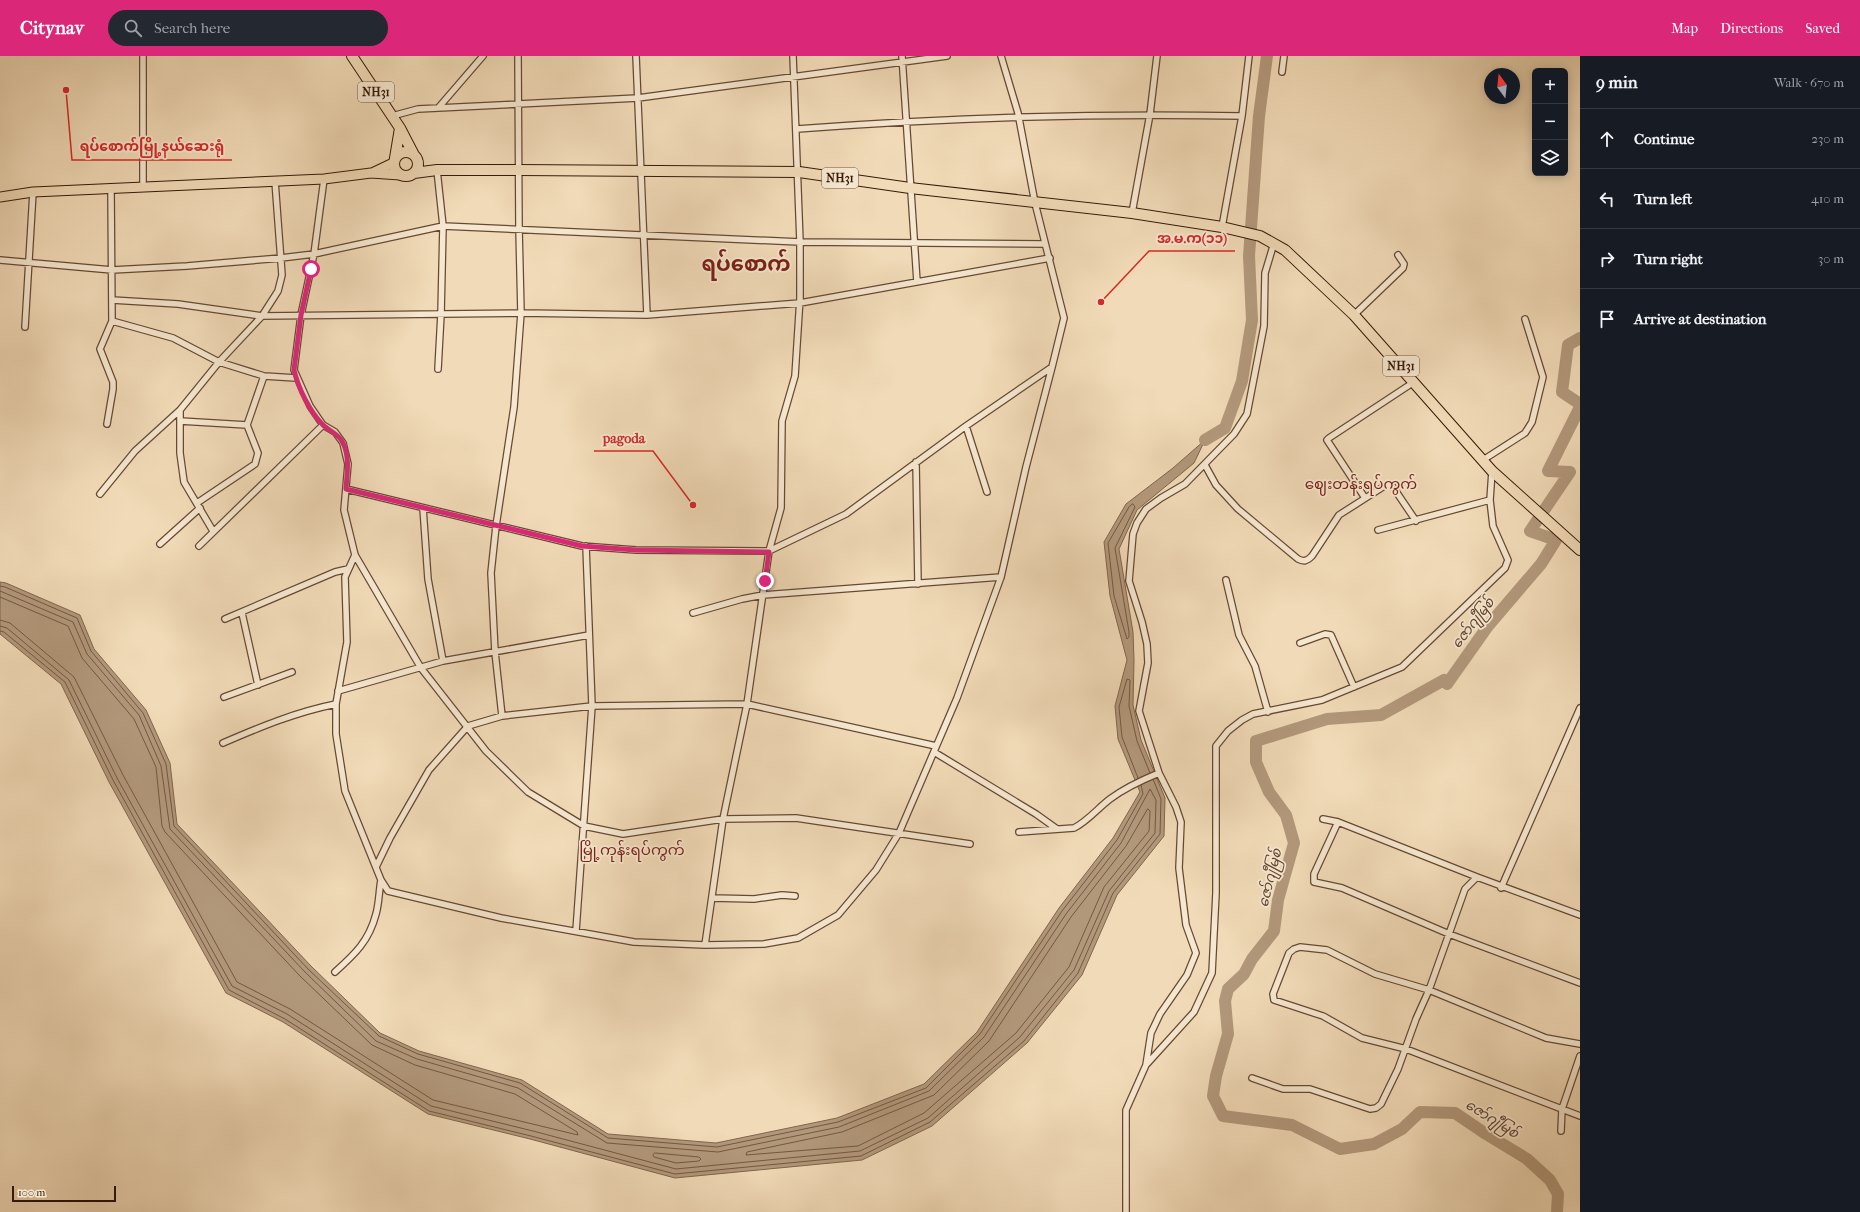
<!DOCTYPE html>
<html lang="en">
<head>
<meta charset="utf-8">
<style>
	:root { --surface:#171b24; --page:#242831; --text:#f1f3f6; --muted:#9ea1a6; --line:#363941; --accent:#db2777 }
	body { margin:0; font-family:"IM FELL French Canon","Noto Sans Myanmar",serif; background:var(--page); color:var(--text) }
	.controls { position:absolute; right:12px; top:12px; display:grid; overflow:hidden; border-radius:6px; box-shadow:0 2px 10px #0003 }
	.controls button { width:36px; height:36px; display:grid; place-items:center; padding:0; border:0; border-bottom:1px solid var(--line); background:var(--surface); color:var(--text); font:20px sans-serif }
	.compass { position:absolute; left:1484px; top:12px; width:36px; height:36px; border-radius:50%; background:var(--surface); box-shadow:0 2px 10px #0003; rotate:345deg }
	.scale { position:absolute; left:12px; bottom:10px; width:104px; box-sizing:border-box; padding-left:4px; border:2px solid #371907; border-top:0; font-size:11px; line-height:14px; white-space:nowrap; color:#371907; -webkit-text-stroke:3px #f6e7d0; paint-order:stroke }
	.stop { position:absolute; width:12px; height:12px; margin:-9px; border:3px solid #db2777; border-radius:50%; background:#fff }
	.stop.end { background:#db2777; border-color:#fff; box-shadow:0 1px 4px #0008 }
	.list { margin:0; padding:0; list-style:none }
	h2 { display:flex; justify-content:space-between; align-items:center; height:52px; margin:0; padding:0 16px; font-size:17px }
	h2 small { font-size:13px; font-weight:400; color:var(--muted) }
	.list li { display:grid; grid-template-columns:26px 1fr auto; gap:12px; align-items:center; box-sizing:border-box; height:60px; padding:0 16px; border-top:1px solid var(--line) }
	.list b { display:block; font-size:15px; white-space:nowrap }
	.list em { font-size:13px; font-style:normal; color:var(--muted) }
	.icon { flex:none; width:22px; height:22px; fill:none; stroke:currentColor; stroke-width:2; stroke-linecap:round; stroke-linejoin:round }
	.map { position:relative; flex:none; width:1580px; height:1156px; overflow:hidden }
	header { display:flex; align-items:center; gap:24px; box-sizing:border-box; height:56px; padding:0 20px; background:var(--accent); color:#fff }
	header strong { font-size:19px }
	nav { display:flex; gap:22px; margin-inline-start:auto; font-size:14px }
	.search { width:280px; height:36px; background:var(--page); display:flex; align-items:center; gap:10px; box-sizing:border-box; padding:0 14px; border-radius:22px; color:var(--muted); font-size:15px }
	main { display:flex }
	aside { flex:1; background:var(--surface) }
	.map>svg:first-child { display:block }
</style>
</head>
<body>
<header>
<strong>Citynav</strong>
<div class="search"><svg class="icon" aria-label="search" viewBox="0 0 24 24"><circle cx="10" cy="10" r="6"/><path d="M15 15l6 6"/></svg>Search here</div>
<nav><a>Map</a><a>Directions</a><a>Saved</a></nav>
</header>
<main>
<div class="map">
<svg width="1580" height="1156" viewBox="0 0 1580 1156">
	<rect width="100%" height="100%" fill="#f1dab7"/>
	<filter id="stains"><feTurbulence type="fractalNoise" baseFrequency=".005" numOctaves="4"/><feColorMatrix values="0 0 0 0 .2 0 0 0 0 .09 0 0 0 0 .02 0 0 0 .5 -.17"/></filter>
	<radialGradient id="worn" r=".72"><stop offset=".6" stop-color="#630" stop-opacity="0"/><stop offset="1" stop-color="#630" stop-opacity=".3"/></radialGradient>
	<!-- water -->
	<path fill="#b2987b" stroke="#81654d" d="M1205,384L1194,407L1137,454L1119,493L1133,576L1134,604L1133,649L1141,684L1165,742L1164,780L1117,839L1082,919L1027,987L932,1070L862,1104L675,1122L530,1083L428,1058L283,966L226,937L109,726L61,628L0,578V526L6,527L80,559L94,593L146,654L170,707L177,768L311,910L380,977L419,995L522,1024L608,1078L716,1087L837,1062L924,1028L977,976L1059,852L1113,782L1140,736L1118,683L1115,650L1127,604L1110,540L1104,486L1126,448L1173,412Z"/>
	<g fill="none" stroke-linecap="round" stroke-linejoin="round">
		<!-- shore -->
		<path stroke="#745841" stroke-width="1" d="M1133,448L1135,451L1115,492L1129,576V581L1127,583L1114,540L1108,487L1129,451Z
			M0,530L5,531L77,562L91,595L143,657L166,708L174,770L308,913L379,980L418,998L520,1027L608,1082L717,1091L838,1066L926,1032L980,978L1062,855L1117,784L1143,738L1141,729
			M0,535L73,566L87,598L139,659L161,710L170,773L305,916L376,985L417,1003L518,1032L607,1087L718,1096L839,1071L929,1035L984,981L1066,858L1121,787L1150,733L1156,744L1155,777L1109,835L1074,914L1020,981L928,1062L860,1095L676,1113L533,1075L431,1050L287,958L232,930L117,722L69,624L7,572L0,570
			M0,541L68,570L82,602L134,663L156,711L162,770L165,776L300,920L372,989L415,1009L515,1038L577,1076L578,1079L433,1044L290,953L237,926L123,719L74,621L10,567L0,564
			M0,575L4,576L65,626L113,724L229,934L285,963L429,1055L531,1080L675,1118L861,1100L930,1066L1024,985L1078,917L1113,837L1160,778L1161,743L1153,723
			M1138,722L1122,681L1119,651L1127,623L1130,624L1129,650L1137,685L1150,717
			M1148,753L1150,755L1149,775L1104,831L1069,911L1016,977L924,1057L858,1090L746,1099L747,1096L842,1076L934,1039L989,985L1071,861L1126,790Z
			M655,1097L699,1101L701,1103L699,1105L676,1107L654,1101L653,1099Z"/>
		<!-- river -->
		<path stroke="#b2987b" stroke-width="12" d="M1580,282L1568,289L1562,336L1580,348
			M1205,384L1225,372L1242,325L1252,264L1249,200L1259,60L1267,0
			M1557,1156L1558,1138L1550,1124L1527,1103L1486,1078L1455,1057L1420,1056L1402,1073L1374,1088L1340,1093L1292,1069L1223,1060L1213,1040L1216,1020L1228,978L1225,945L1228,933L1244,918L1252,903L1274,875L1278,844L1294,787L1286,759L1269,736L1256,706V685L1327,663L1381,659L1444,624L1447,628L1488,570L1541,508L1556,484L1530,475L1570,416L1548,415L1580,351"/>
		<!-- street casing -->
		<g stroke="#664933" stroke-width="8">
			<path id="street" d="M636,0L647,259
				M902,0L917,226
				M1282,16L1284,0
				M439,51L483,0
				M392,60L418,53L638,42L947,0
				M797,73C945,62 1093,57 1242,60
				M437,114L443,170L441,258L438,313
				M324,123L314,198L301,259L294,314L310,350L323,369L335,376L343,387L348,408L344,454L355,499L421,612L486,695L528,736L584,770L623,778L723,763L796,762L970,788
				M143,131V0
				M1132,157L1150,58L1157,0
				M1222,171L1242,60L1249,0
				M0,204L112,214L187,210L281,202L314,198L443,170L800,186L1045,188
				M112,244L178,248L262,260L521,257L647,259L800,247L1050,202
				M1354,259L1403,212L1404,208L1398,199
				M112,265L173,282L219,306L264,320L296,322
				M25,271L33,136
				M180,354V397L184,426L213,475
				M180,365L247,369
				M107,368L113,333V326L100,293L112,265L111,134
				M966,370L987,436
				M1483,404L1525,377L1532,366L1543,321L1525,263
				M916,406L918,528
				M1205,409L1216,429L1238,453L1298,503C1304,506 1307,505 1312,500L1339,459L1386,429L1390,428L1393,431L1416,465
				M346,433L582,490L636,494L769,495L846,458L966,370L1052,311L1064,262L1035,147L1018,57L1001,0
				M100,438L135,395L180,354L219,306L262,260L278,235L282,219L275,125
				M1365,442L1327,384L1329,382L1414,326
				M197,447L255,408L258,397L247,369L264,320
				M423,452L428,523L443,605
				M1378,474L1490,444
				M160,488L200,452
				M199,490L323,369
				M355,499L345,521L347,586L336,648V678L345,735L381,824L388,835L501,862L634,886L705,889L764,888L798,882L838,859L876,814L899,777L957,642L1001,521L1026,411L1052,311
				M1226,524L1239,579L1255,610L1268,656
				M242,557L258,629
				M693,557L742,543L763,539L1001,521
				M225,563L335,516L348,513
				M1300,587L1325,578L1331,579L1354,631
				M338,635L443,605L589,579
				M224,641L292,616
				M502,660L495,596L491,517L496,470L514,351L521,257L519,173L518,0
				M223,687C260,671 296,656 336,648
				M934,696L1036,758L1057,773
				M1323,763L1338,766L1477,821
				M1338,766L1314,818V826L1342,832L1449,878L1580,927
				M1019,776L1074,772C1088,765 1098,752 1110,743C1126,731 1142,724 1159,717
				M376,811L390,782L429,714L468,670L502,660L592,650L747,648L936,690
				M1501,832L1580,652
				M712,842L754,843L782,839L795,840
				M576,875L592,650L586,490
				M705,889L723,763L747,648L769,495L781,452L782,365L795,320L800,242V186L793,0
				M335,916C355,898 369,885 376,858C379,848 379,835 381,824
				M1580,988L1546,982L1429,934L1375,918L1327,894L1300,891L1294,893L1289,897L1273,938L1274,944L1323,960L1362,982L1406,993L1580,1060
				M1146,1009L1151,977L1160,958L1187,919L1196,897L1186,869L1179,812L1181,766L1176,751L1159,717L1139,655L1148,607L1147,588L1142,566L1129,525L1133,478L1137,467L1146,453L1161,442L1185,428L1234,378L1247,358L1264,270L1265,217L1274,187
				M1252,1022L1283,1033H1310L1370,1053L1376,1052L1381,1048L1398,1013L1416,963L1429,934L1465,833L1477,821L1580,859
				M1561,1075L1562,1053L1580,1000
				M1126,1156V1054L1146,1009L1194,956L1212,917L1216,837V690L1228,675L1242,664L1253,658L1322,644L1402,611L1505,512L1508,504L1493,470L1490,444L1492,415"/>
		</g>
		<!-- primary casing -->
		<g stroke="#371907" stroke-width="11">
			<path id="primary" d="M372,117L393,107
				M0,141L33,136L324,123L371,117L400,119"/>
		</g>
		<!-- highway casing -->
		<g stroke="#371907" stroke-width="12">
			<path id="highway" d="M352,0L400,72L414,99
				M394 108a12 12 0 1 1 24 0a12 12 0 1 1-24 0Z
				M395,102L400,72
				M414,117L437,114H518L799,116L910,132L1132,157L1222,171L1260,180L1285,194L1354,259L1492,415L1580,494"/>
		</g>
		<!-- street -->
		<use href="#street" stroke="#f6e7d0" stroke-width="5.5"/>
		<!-- primary -->
		<use href="#primary" stroke="#f1dab7" stroke-width="9"/>
		<!-- highway -->
		<use href="#highway" stroke="#f1dab7" stroke-width="10"/>
	</g>
	<g fill="none" stroke-linecap="round" stroke-linejoin="round">
		<!-- route -->
		<path stroke="#db2777" stroke-width="5" d="M311,213L301,259L294,314C298,332 310,356 323,369C329,375 339,378 343,387C350,401 347,418 346,433L582,490L636,494L769,496L765,525"/>
	</g>
	<g text-anchor="middle" dominant-baseline="central" stroke-width="3.5" stroke-linejoin="round" paint-order="stroke">
		<!-- shield labels -->
		<g fill="#f6e7d0" stroke="#705743" stroke-width="1">
			<rect x="358" y="26" width="36" height="20" rx="3"/>
			<rect x="822" y="112" width="36" height="20" rx="3"/>
			<rect x="1383" y="300" width="36" height="20" rx="3"/>
		</g>
		<g font-size="12" font-weight="bold" fill="#371907">
			<text x="376" y="36">NH31</text>
			<text x="840" y="122">NH31</text>
			<text x="1401" y="310">NH31</text>
		</g>
		<!-- water labels -->
		<g font-size="14" font-style="italic" fill="#624530" stroke="#f6e7d0">
			<text transform="translate(1473 567) rotate(-52)">ဇော်ဂျီမြစ်</text>
			<text transform="translate(1270 822) rotate(-76)">ဇော်ဂျီမြစ်</text>
			<text transform="translate(1492 1063) rotate(32)">ဇော်ဂျီမြစ်</text>
		</g>
		<!-- quarter labels -->
		<g font-size="15" fill="#7a1f14" stroke="#f6e7d0">
			<text x="1361" y="428">ဈေးတန်းရပ်ကွက်</text>
			<text x="632" y="794">မြို့ကုန်းရပ်ကွက်</text>
		</g>
		<!-- town labels -->
		<g font-size="21" font-weight="bold" fill="#7a1f14" stroke="#f6e7d0">
			<text x="746" y="208">ရပ်စောက်</text>
		</g>
	</g>
	<!-- callouts -->
	<path fill="none" stroke="#d62828" stroke-width="1.5" d="M66 34L72 104H232M1101 246L1149 195H1235M693 449L653 395H594"/>
	<g fill="#d62828" stroke="#f6e7d0" stroke-width="1.5">
		<circle cx="66" cy="34" r="4"/>
		<circle cx="1101" cy="246" r="4"/>
		<circle cx="693" cy="449" r="4"/>
	</g>
	<g font-size="14" text-anchor="middle" font-weight="bold" fill="#d62828" stroke="#f6e7d0" stroke-width="3.5" stroke-linejoin="round" paint-order="stroke">
		<text x="152" y="95">ရပ်စောက်မြို့နယ်ဆေးရုံ</text>
		<text x="1192" y="187">အ.မ.က(၁၁)</text>
		<text x="624" y="387">pagoda</text>
	</g>
	<rect width="100%" height="100%" filter="url(#stains)"/>
	<rect width="100%" height="100%" fill="url(#worn)"/>
</svg>
<div class="controls">
<button>+</button>
<button>−</button>
<button><svg class="icon" aria-label="layers" viewBox="0 0 24 24"><path d="M12 4l9 5-9 5-9-5zM3 14l9 5 9-5"/></svg></button>
</div>
<svg class="compass" viewBox="-18 -18 36 36"><path d="M0-13l5 13h-10z" fill="#e53935"/><path d="M0 13l5-13h-10z" fill="#9ea1a6"/></svg>
<div class="scale">100 m</div>
<div class="stop" style="left:311px;top:213px"></div>
<div class="stop end" style="left:765px;top:525px"></div>
</div>
<aside>
<h2>9 min<small>Walk · 670 m</small></h2>
<ul class="list">
<li><svg class="icon" aria-label="ahead" viewBox="0 0 24 24"><path d="M12 20V5M6 11l6-6 6 6"/></svg><div><b>Continue</b></div><em>230 m</em></li>
<li><svg class="icon" aria-label="left" viewBox="0 0 24 24"><path d="M17 20v-9H6M10 6l-5 5 5 5"/></svg><div><b>Turn left</b></div><em>410 m</em></li>
<li><svg class="icon" aria-label="right" viewBox="0 0 24 24"><path d="M7 20v-9h11M14 6l5 5-5 5"/></svg><div><b>Turn right</b></div><em>30 m</em></li>
<li><svg class="icon" aria-label="arrive" viewBox="0 0 24 24"><path d="M6 21V4h12l-3 4 3 4H6"/></svg><div><b>Arrive at destination</b></div></li>
</ul>
</aside>
</main>
</body>
</html>
